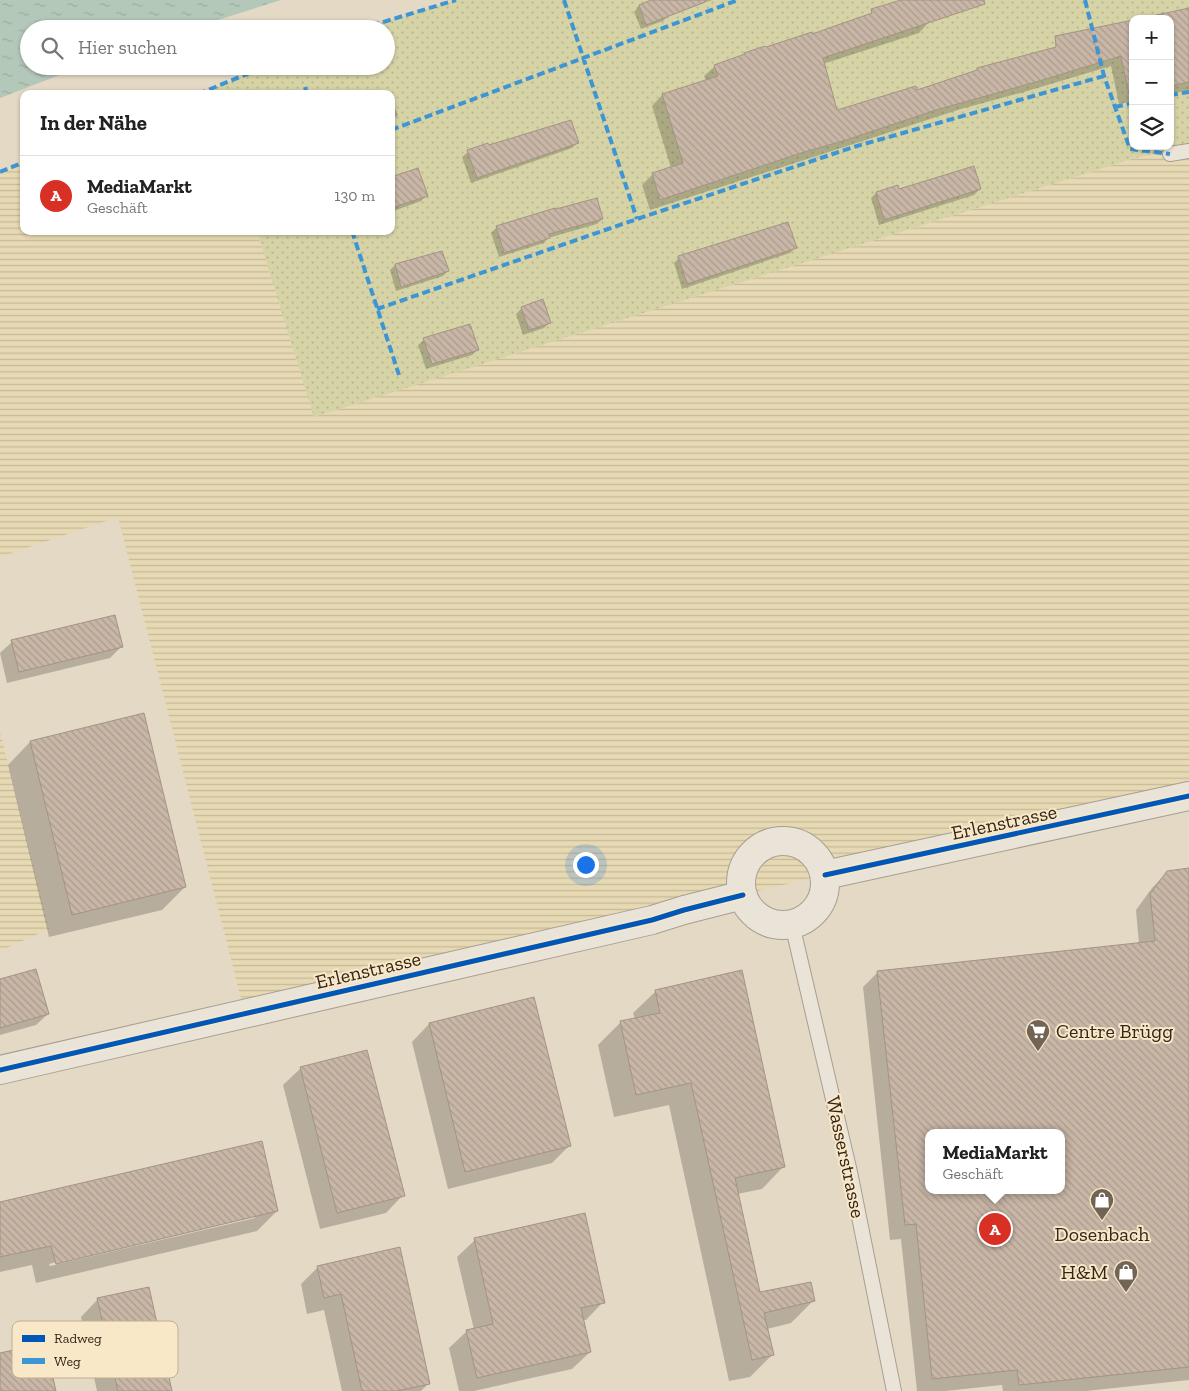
<!DOCTYPE html>
<html lang="de">
<head>
<meta charset="utf-8">
<style>
	:root { --surface:#fff; --page:#f2f2f2; --text:#222; --muted:#767676; --line:#e0e0e0; --accent:#d93025 }
	body { margin:0; font-family:"Zilla Slab",serif; background:var(--page); color:var(--text) }
	.controls { position:absolute; right:15px; top:15px; display:grid; overflow:hidden; border-radius:10px; box-shadow:0 1px 4px #0004 }
	.controls button { width:45px; height:45px; display:grid; place-items:center; padding:0; border:0; border-bottom:1px solid var(--line); background:var(--surface); color:var(--text); font:25px sans-serif }
	.you { position:absolute; left:585px; top:864px; width:18px; height:18px; margin:-12px; border:4px solid #fff; border-radius:50%; background:#1a73e8; box-shadow:0 0 0 8px #1a73e833 }
	.badge { display:grid; place-items:center; width:32px; height:32px; border-radius:50%; background:var(--accent); color:#fff; font-size:16px; font-weight:700 }
	.pin { position:absolute; translate:-50% -50%; border:2px solid #fff; box-shadow:0 1px 5px #0006 }
	.popup { position:absolute; left:925px; top:1129px; width:140px; height:65px; box-sizing:border-box; display:grid; place-content:center; border-radius:10px; background:var(--surface); filter:drop-shadow(0 1px 4px #0005); font-size:16px; white-space:nowrap; color:var(--muted) }
	.popup b { font-size:19px; color:var(--text) }
	.popup::after { content:''; position:absolute; left:50%; top:100%; margin-left:-10px; border:10px solid transparent; border-top-color:var(--surface) }
	.list { margin:0; padding:0; list-style:none }
	h2 { display:flex; justify-content:space-between; align-items:center; height:65px; margin:0; padding:0 20px; font-size:21px }
	h2 small { font-size:16px; font-weight:400; color:var(--muted) }
	.list li { display:grid; grid-template-columns:32px 1fr auto; gap:15px; align-items:center; box-sizing:border-box; height:80px; padding:0 20px; border-top:1px solid var(--line) }
	.list b { display:block; font-size:19px; white-space:nowrap }
	.list p { margin:0; font-size:16px; white-space:nowrap; color:var(--muted) }
	.list em { font-size:16px; font-style:normal; color:var(--muted) }
	.icon { flex:none; width:28px; height:28px; fill:none; stroke:currentColor; stroke-width:2; stroke-linecap:round; stroke-linejoin:round }
	.map { position:relative; flex:none; width:1189px; height:1391px; overflow:hidden }
	.search { position:absolute; background:var(--surface); box-shadow:0 1px 4px #0004; left:20px; top:20px; width:375px; height:55px; display:flex; align-items:center; gap:12px; box-sizing:border-box; padding:0 18px; border-radius:28px; color:var(--muted); font-size:19px }
	.panel { position:absolute; background:var(--surface); box-shadow:0 1px 4px #0004; left:20px; top:90px; width:375px; height:145px; border-radius:10px }
	.map>svg:first-child { display:block }
</style>
</head>
<body>
<div class="map">
<svg width="1189" height="1391" viewBox="0 0 1189 1391">
	<defs>
		<pattern id="farmland-rules" width="6" height="5" patternUnits="userSpaceOnUse" patternTransform="scale(1.25)"><rect width="6" height="5" fill="#e6d9b3"/><path d="M0 2.5h6" fill="none" stroke="#c6ba99"/></pattern>
		<pattern id="garden-dots" width="8" height="8" patternUnits="userSpaceOnUse" patternTransform="scale(1.25)"><rect width="8" height="8" fill="#d6d4a6"/><path d="M2 2h.1M6 6h.1" fill="none" stroke="#b8b68e" stroke-width="1.8" stroke-linecap="round"/></pattern>
		<pattern id="water-ripples" width="26" height="14" patternUnits="userSpaceOnUse" patternTransform="scale(1.25)"><rect width="26" height="14" fill="#b3c8b9"/><path d="M2 4q2-2 4 0t4 0M15 11q2-2 4 0t4 0" fill="none" stroke="#9bac9e"/></pattern>
		<pattern id="building-back-hatch" width="6" height="6" patternUnits="userSpaceOnUse" patternTransform="scale(1.25)"><rect width="6" height="6" fill="#c8b6a6"/><path d="M-1 5l2 2M0 0l6 6M5-1l2 2" fill="none" stroke="#ac9c8e"/></pattern>
	</defs>
	<rect width="100%" height="100%" fill="#e4d9c5"/>
	<!-- farmland -->
	<path fill="url(#farmland-rules)" d="M1189,147V796L825,875L245,1014L118,517L0,557V172L24,162V231H257L314,416L1135,158Z
		M0,732L49,929L0,951Z"/>
	<!-- garden -->
	<path fill="url(#garden-dots)" fill-rule="evenodd" d="M456,0H1189V147L1135,158L314,417L257,231H391V94H216L214,88L267,66H386V29H360ZM1133,19H1170V146H1133Z"/>
	<!-- water -->
	<path fill="url(#water-ripples)" d="M0,0H281L189,29H29V66H83L0,98Z"/>
	<!-- shadow -->
	<path fill="#0003" fill-rule="evenodd" d="M654,0H712L668,16L663,21L641,29L634,12L639,6Z
		M912,0H922L929,22L919,33L823,64L836,112L917,91L974,73L978,69L1028,60L1133,21V101L1119,104L1111,66L1024,92L961,109L650,210L642,185L653,174L671,168L652,106L662,95L706,81L704,76L715,66L742,57L745,54L811,35Z
		M1189,10V90L1170,94V19Z
		M391,99L398,115L391,121Z
		M578,142L572,148L471,183L462,157L468,152L488,146Z
		M391,181L426,196L421,201L391,212Z
		M980,189L974,195L879,225L871,198L876,193L898,190Z
		M602,219L597,224L548,238L544,243L499,257L491,233L497,227Z
		M795,248L790,253L682,289L674,263L679,258Z
		M395,265L448,271L443,276L396,291L390,270Z
		M522,308L550,322L544,328L523,335L516,314Z
		M424,340L477,350L472,355L426,369L418,345Z
		M12,642L122,646L110,658L7,683L0,653Z
		M30,742L185,887L162,910L49,937L8,765Z
		M1189,870V1380L1086,1391H1003L1002,1385L945,1391H917L901,1239L890,1240L863,987L878,972L1139,944L1136,910L1152,888L1168,872ZM929,1133H1061V1190H929Z
		M0,980L48,1014L36,1025L0,1035Z
		M656,991L784,1166L762,1189L737,1194L759,1294L813,1301L791,1323L767,1329L772,1355L750,1377L729,1381L669,1105L614,1117L598,1045L621,1022L635,1019L633,1013Z
		M533,999L569,1146L552,1163L448,1189L412,1042L429,1024Z
		M301,1068L403,1195L386,1213L320,1229L283,1085Z
		M0,1203L277,1211L257,1231L36,1283L32,1265L0,1272ZM255,1215V1218L50,1266L49,1264Z
		M475,1240L603,1302L586,1320H583L590,1352L572,1369L474,1391H459L449,1348L467,1331L474,1330L457,1257Z
		M318,1267L429,1383L421,1391H342L324,1310L307,1314L301,1284Z
		M98,1299L170,1391H97L81,1317Z"/>
	<!-- building -->
	<path fill="url(#building-back-hatch)" stroke="#a39485" fill-rule="evenodd" d="M651,0H705V2L646,25L639,5Z
		M901,0H984L985,4L823,58L837,110L916,86L917,90L977,70V68L1056,47L1055,36L1133,20V94H1129L1121,56L1036,82L936,110L846,140L801,153L660,200L652,173L683,163L662,94L718,76L714,65L745,54L744,53L765,46L766,47L812,32V34L872,13L871,9Z
		M1189,8V82L1170,86V19H1138Z
		M571,120L579,143L477,178L467,150L488,143L489,145Z
		M974,166L981,189L884,220L876,192L898,185L899,189Z
		M418,168L428,196L391,208V177Z
		M597,198L603,219L549,234L550,238L504,253L496,226L555,208L556,209Z
		M788,222L797,248L687,284L678,256Z
		M442,251L449,271L401,287L395,264Z
		M543,299L551,323L529,330L521,307Z
		M470,324L479,350L432,364L423,338Z
		M115,615L123,647L19,672L11,640Z
		M144,713L186,887L72,915L30,741Z
		M1189,868V1367L1019,1385L1017,1370L932,1379L916,1224L905,1225L877,971L1155,941L1150,894L1167,871ZM929,1133H1061V1190H929Z
		M36,969L49,1014L0,1028V979Z
		M742,970L785,1167L735,1178L760,1292L811,1282L815,1301L764,1313L774,1355L752,1360L691,1083L636,1095L620,1021L660,1013L655,990Z
		M534,997L571,1146L465,1172L429,1023Z
		M367,1050L405,1196L337,1213L300,1067Z
		M262,1141L278,1211L56,1264L51,1246L0,1257V1202Z
		M585,1213L605,1303L581,1308L591,1352L477,1378L466,1330L493,1324L474,1238Z
		M400,1247L430,1384L397,1391H362L341,1294L324,1298L317,1266Z
		M149,1287L172,1391H118L97,1298Z
		M45,1343L56,1391H0V1353Z"/>
	<g fill="none" stroke-linecap="round" stroke-linejoin="round">
		<!-- service casing -->
		<g stroke="#a89e90" stroke-width="16">
			<path id="service" d="M1170,154L1189,151
				M792,924L850,1172L894,1391"/>
		</g>
		<!-- minor casing -->
		<g stroke="#a89e90" stroke-width="30">
			<path id="minor" d="M741 883a42 42 0 1 1 84 0a42 42 0 1 1-84 0Z
				M0,1070L652,920L684,910L743,895"/>
		</g>
		<!-- tertiary casing -->
		<g stroke="#a89e90" stroke-width="30">
			<path id="tertiary" d="M825,875L1189,796"/>
		</g>
		<!-- service -->
		<use href="#service" stroke="#eae4d8" stroke-width="14"/>
		<!-- minor -->
		<use href="#minor" stroke="#eae4d8" stroke-width="28"/>
		<!-- tertiary -->
		<use href="#tertiary" stroke="#eae4d8" stroke-width="28"/>
		<!-- quiet -->
		<path stroke="#3e95d4" stroke-width="4" stroke-dasharray="8 4" stroke-linecap="butt" d="M564,0L637,219
			M1085,0L1104,76L1130,149L1170,154
			M360,29L456,0
			M305,87L307,94
			M198,94L267,66
			M1170,95L1189,92
			M1115,107L1133,103
			M391,130L738,0
			M0,172L24,162
			M352,231L399,375
			M377,309L637,219L857,146L1104,76"/>
		<!-- cycleway casing -->
		<g stroke="#f8e8c8" stroke-width="8">
			<path id="cycleway" d="M825,875L1189,796
				M0,1070L652,920L684,910L743,895"/>
		</g>
		<!-- cycleway -->
		<use href="#cycleway" stroke="#0057b8" stroke-width="5"/>
	</g>
	<!-- icons -->
	<defs>
		<g id="supermarket-pin" transform="scale(1.25)"><path d="M0 17L-7.5 6A9.5 9.5 0 1 1 7.5 6Z" fill="#726455" stroke="#f8e8c8"/><path d="M-6-5.5h2.5l.6 2H6L4.5 2H-2.5L-4.4-4H-6ZM-1.5 3.2a1.3 1.3 0 1 0 .1 0ZM3 3.2a1.3 1.3 0 1 0 .1 0Z" fill="#fff"/></g>
		<g id="shop-pin" transform="scale(1.25)"><path d="M0 17L-7.5 6A9.5 9.5 0 1 1 7.5 6Z" fill="#726455" stroke="#f8e8c8"/><path d="M-5-2.5h2.3a2.7 3.5 0 0 1 5.4 0H5L5.5 6h-11ZM-1.5-2.5h3a1.5 2.3 0 0 0-3 0Z" fill="#fff"/></g>
	</defs>
	<g fill-rule="evenodd">
		<use href="#supermarket-pin" x="1038" y="1031"/>
		<use href="#shop-pin" x="1102" y="1200"/>
		<use href="#shop-pin" x="1126" y="1272"/>
	</g>
	<g text-anchor="middle" dominant-baseline="central" stroke-width="4" stroke-linejoin="round" paint-order="stroke">
		<!-- street labels -->
		<g font-size="20" fill="#352519" stroke="#f8e8c8">
			<text transform="translate(1004 822) rotate(-12)">Erlenstrasse</text>
			<text transform="translate(368 970) rotate(-13)">Erlenstrasse</text>
			<text transform="translate(846 1157) rotate(78)">Wasserstrasse</text>
		</g>
		<!-- poi labels -->
		<g font-size="20" fill="#352519" stroke="#f8e8c8" text-anchor="start">
			<text x="1056" y="1031">Centre Brügg</text>
			<text x="1102" y="1234" text-anchor="middle">Dosenbach</text>
			<text x="1108" y="1272" text-anchor="end">H&amp;M</text>
		</g>
	</g>
	<!-- legend -->
	<rect x="12" y="1321" width="166" height="57" rx="8" fill="#f8e8c8" stroke="#beae94" stroke-width="1"/>
	<rect x="22" y="1335" width="23" height="7" fill="#0057b8"/>
	<rect x="22" y="1358" width="23" height="6" fill="#3e95d4"/>
	<g font-size="14" fill="#352519">
		<text x="54" y="1343">Radweg</text>
		<text x="54" y="1366">Weg</text>
	</g>
</svg>
<div class="controls">
<button>+</button>
<button>−</button>
<button><svg class="icon" aria-label="layers" viewBox="0 0 24 24"><path d="M12 4l9 5-9 5-9-5zM3 14l9 5 9-5"/></svg></button>
</div>
<div class="you"></div>
<div class="pin badge" style="left:995px;top:1229px">A</div>
<div class="popup"><b>MediaMarkt</b>Geschäft</div>
<div class="search"><svg class="icon" aria-label="search" viewBox="0 0 24 24"><circle cx="10" cy="10" r="6"/><path d="M15 15l6 6"/></svg>Hier suchen</div>
<section class="panel">
<h2>In der Nähe<small></small></h2>
<ul class="list">
<li><span class="badge">A</span><div><b>MediaMarkt</b><p>Geschäft</p></div><em>130 m</em></li>
</ul>
</section>
</div>
</body>
</html>
